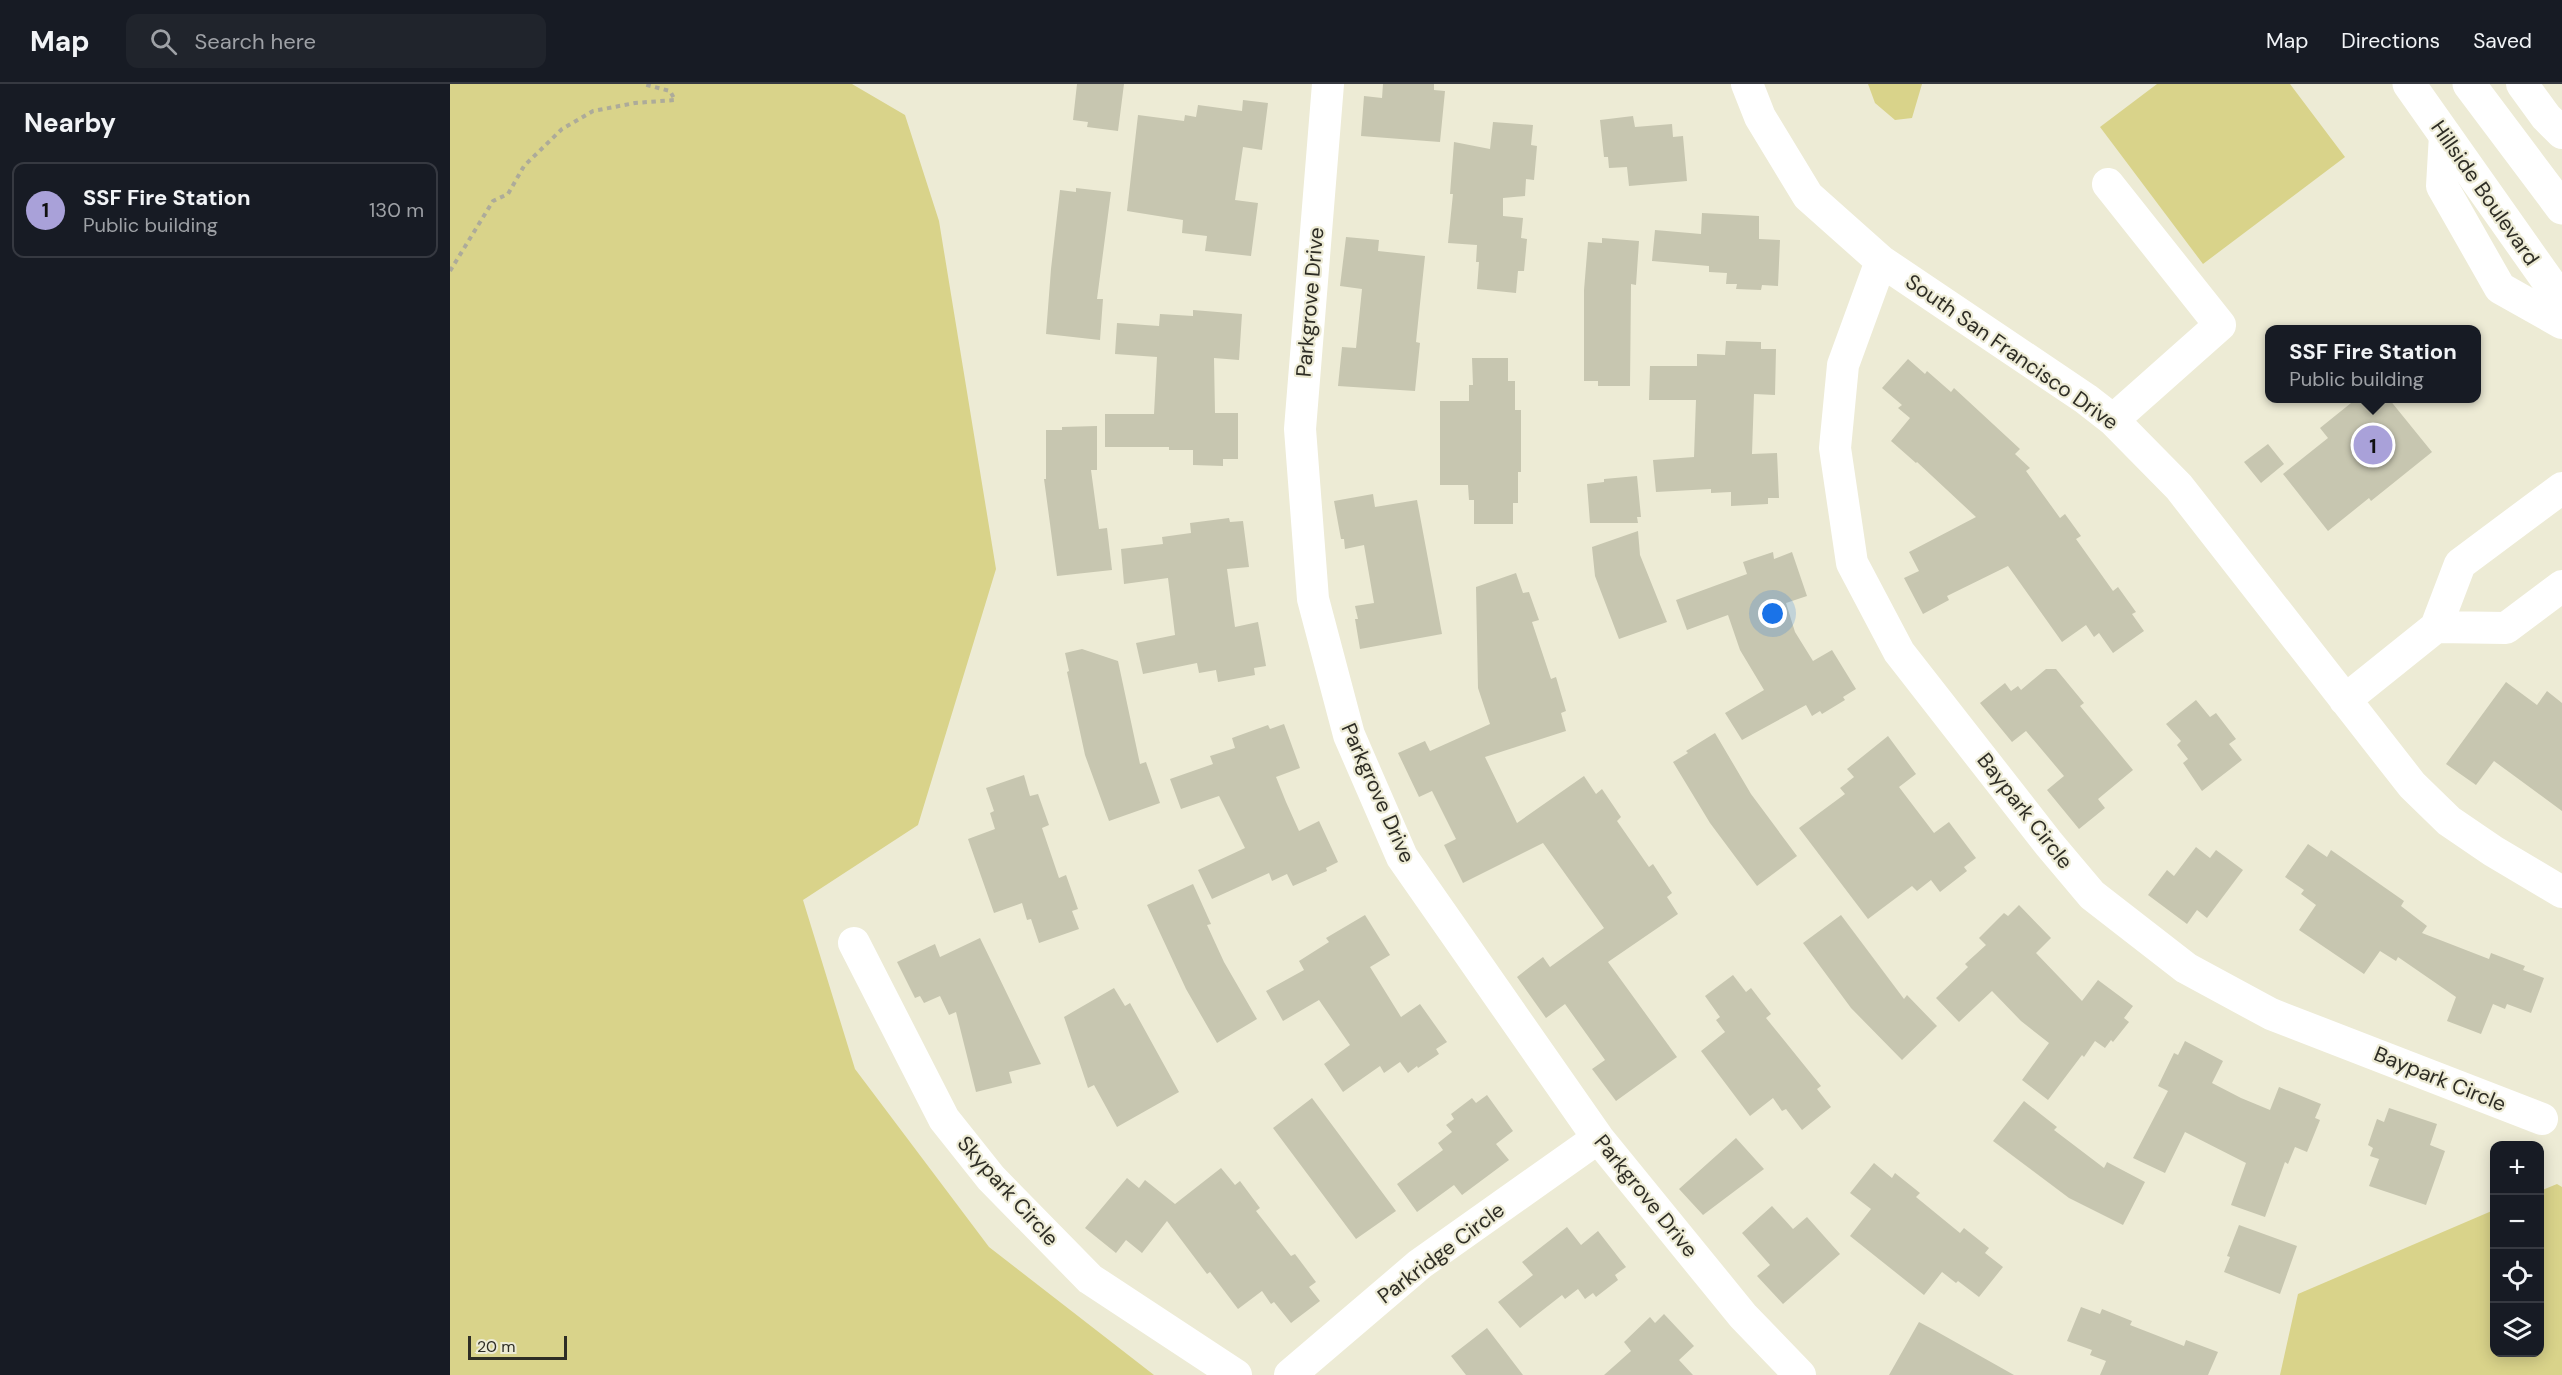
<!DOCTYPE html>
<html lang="en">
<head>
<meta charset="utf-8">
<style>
	:root { --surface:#171b24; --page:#20242c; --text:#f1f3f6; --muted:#9ea1a6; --line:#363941; --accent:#a9a1d9 }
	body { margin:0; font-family:"DM Sans",sans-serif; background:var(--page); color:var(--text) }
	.controls { position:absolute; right:18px; bottom:18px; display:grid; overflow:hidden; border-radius:12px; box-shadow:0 3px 15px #0003 }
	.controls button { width:54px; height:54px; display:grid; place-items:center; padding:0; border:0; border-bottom:2px solid var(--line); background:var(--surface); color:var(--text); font:30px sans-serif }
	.scale { position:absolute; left:18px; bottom:15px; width:99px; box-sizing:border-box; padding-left:6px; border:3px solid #2e2d25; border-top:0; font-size:16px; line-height:21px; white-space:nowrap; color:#2e2d25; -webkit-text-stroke:4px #edebd5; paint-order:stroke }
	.you { position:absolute; left:1323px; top:530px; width:21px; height:21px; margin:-15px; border:4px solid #fff; border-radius:50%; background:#1a73e8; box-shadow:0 0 0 9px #1a73e833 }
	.badge { display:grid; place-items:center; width:39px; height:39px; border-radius:50%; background:var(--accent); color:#111; font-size:20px; font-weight:700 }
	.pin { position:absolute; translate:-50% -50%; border:3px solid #fff; box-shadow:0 2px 6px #0006 }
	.popup { position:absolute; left:1815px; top:241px; width:216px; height:78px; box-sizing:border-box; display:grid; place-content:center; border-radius:12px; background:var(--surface); filter:drop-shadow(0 2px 4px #0005); font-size:20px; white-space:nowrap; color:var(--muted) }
	.popup b { font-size:22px; color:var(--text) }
	.popup::after { content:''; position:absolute; left:50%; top:100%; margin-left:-12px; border:12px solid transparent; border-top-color:var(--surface) }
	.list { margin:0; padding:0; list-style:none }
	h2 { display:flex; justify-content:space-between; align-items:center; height:78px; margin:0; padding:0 24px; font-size:26px }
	h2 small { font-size:20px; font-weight:400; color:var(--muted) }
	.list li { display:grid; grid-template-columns:39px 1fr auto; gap:18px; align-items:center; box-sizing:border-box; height:96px; margin:0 12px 12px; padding:0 12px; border:2px solid var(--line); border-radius:12px }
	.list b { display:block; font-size:22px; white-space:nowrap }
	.list p { margin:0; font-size:20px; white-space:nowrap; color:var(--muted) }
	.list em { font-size:20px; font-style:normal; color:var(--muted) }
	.icon { flex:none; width:33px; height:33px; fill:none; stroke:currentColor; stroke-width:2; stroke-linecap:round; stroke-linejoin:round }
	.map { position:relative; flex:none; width:2112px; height:1291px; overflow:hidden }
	header { display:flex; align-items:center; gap:36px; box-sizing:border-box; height:84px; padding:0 30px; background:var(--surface); border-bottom:2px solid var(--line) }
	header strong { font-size:28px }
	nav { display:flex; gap:33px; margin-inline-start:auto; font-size:21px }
	.search { width:420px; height:54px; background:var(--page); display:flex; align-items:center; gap:15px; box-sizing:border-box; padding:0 21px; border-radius:12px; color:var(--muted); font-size:22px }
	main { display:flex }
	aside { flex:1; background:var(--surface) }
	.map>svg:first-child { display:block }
	.green { fill:#d9d38a }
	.building { fill:#c7c6b0 }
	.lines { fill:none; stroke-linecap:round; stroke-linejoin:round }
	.path { stroke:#adab9a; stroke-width:4; stroke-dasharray:4.5 4.5; stroke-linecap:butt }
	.minor { stroke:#fff; stroke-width:32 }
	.major { stroke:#fff; stroke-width:33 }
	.labels { text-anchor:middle; stroke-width:4.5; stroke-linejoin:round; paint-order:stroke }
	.street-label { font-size:21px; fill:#2e2d25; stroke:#edebd5 }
</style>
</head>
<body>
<header>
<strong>Map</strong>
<div class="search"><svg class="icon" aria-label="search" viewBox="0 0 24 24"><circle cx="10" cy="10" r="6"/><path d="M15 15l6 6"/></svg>Search here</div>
<nav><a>Map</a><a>Directions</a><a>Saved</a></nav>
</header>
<main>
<aside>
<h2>Nearby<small></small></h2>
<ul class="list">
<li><span class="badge">1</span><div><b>SSF Fire Station</b><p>Public building</p></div><em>130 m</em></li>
</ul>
</aside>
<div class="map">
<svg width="2112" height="1291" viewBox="0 0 2112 1291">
	<rect width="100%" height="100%" fill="#edebd5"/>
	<path class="green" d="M 0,0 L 402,0 L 455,31 L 489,137 L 546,485 L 468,741 L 353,816 L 405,985 L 539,1163 L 704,1291 L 0,1291 Z
		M 1418,0 L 1472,0 L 1462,34 L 1445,36 L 1425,19 Z
		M 1707,0 L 1840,0 L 1895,73 L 1753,180 L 1650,43 Z
		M 2107,1100 L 2112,1103 L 2112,1291 L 1830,1291 L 1848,1210 L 2044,1126 L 2044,1268 L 2090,1268 L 2090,1107 Z"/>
	<path class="building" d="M 627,0 L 674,0 L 668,47 L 637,43 L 638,38 L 623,36 Z
		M 933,0 L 984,0 L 984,6 L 995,7 L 990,58 L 911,52 L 914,12 L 932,14 Z
		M 793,16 L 818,19 L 812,66 L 793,63 L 785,116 L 808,119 L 801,172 L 755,167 L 757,152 L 732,149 L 733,136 L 677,127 L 688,31 L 734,37 L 735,31 L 746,33 L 748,21 L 792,27 Z
		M 1183,32 L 1185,43 L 1222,40 L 1223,53 L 1233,52 L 1237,97 L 1179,102 L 1177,83 L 1159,84 L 1158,73 L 1154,73 L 1150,36 Z
		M 1043,38 L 1083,41 L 1081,61 L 1087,62 L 1084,96 L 1076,95 L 1075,112 L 1053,114 L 1053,132 L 1073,134 L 1071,154 L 1077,155 L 1074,187 L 1068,187 L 1066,209 L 1027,205 L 1029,178 L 1026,178 L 1027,161 L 998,159 L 1003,110 L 1000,110 L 1004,58 L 1040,65 Z
		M 626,104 L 661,108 L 647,215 L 653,215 L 650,256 L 596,250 L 601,185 L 610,106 L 626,108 Z
		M 1252,129 L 1309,132 L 1309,155 L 1330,156 L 1328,202 L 1312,201 L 1311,206 L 1286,205 L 1287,200 L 1276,200 L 1277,189 L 1259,188 L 1259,182 L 1202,177 L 1205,146 L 1251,150 Z
		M 896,153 L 929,156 L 928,167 L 975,172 L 966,258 L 970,259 L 965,307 L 888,302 L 892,263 L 906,264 L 912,205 L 890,202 Z
		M 1152,154 L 1189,157 L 1186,201 L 1181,200 L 1180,302 L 1148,302 L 1148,297 L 1134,297 L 1134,206 L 1138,158 L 1152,159 Z
		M 743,226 L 792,230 L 789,276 L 764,274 L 765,329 L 788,329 L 788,375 L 773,375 L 773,382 L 743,381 L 743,366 L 719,366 L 719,363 L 655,363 L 655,330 L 704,330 L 707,273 L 665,270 L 667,239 L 709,242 L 710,230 L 743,232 Z
		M 1276,257 L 1311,258 L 1311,265 L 1326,265 L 1325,311 L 1304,310 L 1302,370 L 1327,369 L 1329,414 L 1318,414 L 1318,420 L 1281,422 L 1281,408 L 1261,409 L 1261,405 L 1206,408 L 1203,376 L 1244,373 L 1246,316 L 1199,316 L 1200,282 L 1247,282 L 1247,270 L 1275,271 Z
		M 1022,274 L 1058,274 L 1058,297 L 1065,297 L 1065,326 L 1071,326 L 1071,388 L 1068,388 L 1068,419 L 1063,419 L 1063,440 L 1024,440 L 1024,416 L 1019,416 L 1018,401 L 990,401 L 990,317 L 1019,317 L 1019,301 L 1023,301 Z
		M 1458,275 L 1475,290 L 1477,287 L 1501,308 L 1504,304 L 1570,365 L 1565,370 L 1580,384 L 1576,387 L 1610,434 L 1615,430 L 1631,452 L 1626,455 L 1663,507 L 1668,503 L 1686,528 L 1682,530 L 1694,547 L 1663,569 L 1649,549 L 1644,553 L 1636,541 L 1612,558 L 1558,482 L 1497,512 L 1499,516 L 1473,530 L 1454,494 L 1469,487 L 1459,468 L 1526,433 L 1467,378 L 1466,379 L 1441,357 L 1460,334 L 1448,324 L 1452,321 L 1432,304 Z
		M 1906,315 L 1939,315 L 1982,368 L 1921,417 L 1919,414 L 1878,447 L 1833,390 L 1878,354 L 1870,344 Z
		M 647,342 L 647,386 L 641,386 L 649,445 L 657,444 L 662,486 L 607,492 L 594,395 L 596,395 L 596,346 L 612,346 L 612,343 Z
		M 1818,360 L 1834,380 L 1811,399 L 1794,378 Z
		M 1187,392 L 1191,433 L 1187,433 L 1188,439 L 1140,439 L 1137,400 L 1154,398 L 1154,395 Z
		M 923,410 L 925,423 L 967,416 L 992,550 L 910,565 L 905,535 L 908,535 L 905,522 L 924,519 L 914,461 L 895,465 L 894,455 L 891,455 L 884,417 Z
		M 779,434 L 780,438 L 793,437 L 799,483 L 777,485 L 785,543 L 808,538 L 816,582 L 804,584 L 805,591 L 768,598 L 766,586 L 749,589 L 747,579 L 693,590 L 686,559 L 725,551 L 718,494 L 674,500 L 671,465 L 713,460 L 712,453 L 741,449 L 740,439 Z
		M 1188,447 L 1190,471 L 1217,538 L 1169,555 L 1145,492 L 1142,463 Z
		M 1323,468 L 1324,475 L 1342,468 L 1357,512 L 1336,519 L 1345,548 L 1363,577 L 1382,566 L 1406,605 L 1393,613 L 1395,616 L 1372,630 L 1370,627 L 1362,632 L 1356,621 L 1292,656 L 1275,629 L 1314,606 L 1290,566 L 1278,531 L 1237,546 L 1226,516 L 1297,490 L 1293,478 Z
		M 1066,489 L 1073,509 L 1079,508 L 1089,536 L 1082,538 L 1101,595 L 1106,593 L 1116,627 L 1111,629 L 1116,647 L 1035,673 L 1067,739 L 1134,692 L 1146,710 L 1152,705 L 1171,733 L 1167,737 L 1199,783 L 1203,780 L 1222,809 L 1217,813 L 1228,830 L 1158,878 L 1227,973 L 1166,1017 L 1142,985 L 1155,976 L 1115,920 L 1096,934 L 1067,893 L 1093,873 L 1100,883 L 1154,844 L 1093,759 L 1013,799 L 994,761 L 1006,755 L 982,707 L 969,713 L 948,669 L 975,657 L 980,667 L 1040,640 L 1028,604 L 1026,503 Z
		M 632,565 L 668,577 L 690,680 L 696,678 L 710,719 L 659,737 L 635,671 L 617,588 L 619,587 L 615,569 Z
		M 1596,585 L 1606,585 L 1634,619 L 1630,622 L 1683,686 L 1648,715 L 1655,724 L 1629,745 L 1597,706 L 1614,692 L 1576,647 L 1562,658 L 1530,619 L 1555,599 L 1561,607 L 1568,602 L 1571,606 Z
		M 2056,598 L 2087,621 L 2097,607 L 2112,619 L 2112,727 L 2044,677 L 2026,701 L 1996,680 Z
		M 1746,616 L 1760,633 L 1766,629 L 1786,655 L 1779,660 L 1792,676 L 1752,707 L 1733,679 L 1738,675 L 1727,661 L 1731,657 L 1716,640 Z
		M 834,640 L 850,684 L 826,693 L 836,718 L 849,747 L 869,737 L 888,778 L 876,784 L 877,787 L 843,802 L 837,790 L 822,797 L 819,789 L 762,815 L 748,786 L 795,764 L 769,712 L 731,725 L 720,695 L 763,680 L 760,672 L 785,664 L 782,654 L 818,641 L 820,645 Z
		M 1265,649 L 1301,710 L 1347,772 L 1307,802 L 1260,739 L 1223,678 L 1238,669 L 1236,667 Z
		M 1438,652 L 1466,690 L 1449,703 L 1484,749 L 1499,738 L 1526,774 L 1514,783 L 1517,787 L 1490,808 L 1481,796 L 1467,807 L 1462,802 L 1418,835 L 1349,744 L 1395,710 L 1390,704 L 1404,693 L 1397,685 Z
		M 574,691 L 580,712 L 588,710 L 599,741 L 592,744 L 609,794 L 616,791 L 628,825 L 622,827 L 629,845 L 589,859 L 581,835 L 577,836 L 572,819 L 544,829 L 518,755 L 545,745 L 540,729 L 544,727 L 536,704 Z
		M 1858,760 L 1877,773 L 1881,766 L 1954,817 L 1951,822 L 1977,842 L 1972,849 L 2039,875 L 2041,869 L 2075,882 L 2073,886 L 2094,894 L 2081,929 L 2057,920 L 2055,925 L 2043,920 L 2031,950 L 1997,937 L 2006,913 L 1948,873 L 1946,877 L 1930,867 L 1914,890 L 1849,846 L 1866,821 L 1851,810 L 1854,806 L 1835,793 Z
		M 1746,763 L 1760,774 L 1766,766 L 1793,786 L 1757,834 L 1747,826 L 1737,840 L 1698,811 L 1717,786 L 1724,792 Z
		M 743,800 L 761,840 L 757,841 L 774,878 L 807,935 L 767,959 L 736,905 L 697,821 Z
		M 1569,821 L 1601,854 L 1586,869 L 1632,917 L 1648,896 L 1683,922 L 1674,934 L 1679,938 L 1663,958 L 1661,956 L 1655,964 L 1645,957 L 1634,973 L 1632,971 L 1598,1016 L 1572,996 L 1599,959 L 1571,937 L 1542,907 L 1509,938 L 1486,914 L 1518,883 L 1515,880 L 1536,861 L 1529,854 L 1554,829 L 1558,832 Z
		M 915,831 L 940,871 L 920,883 L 951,933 L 970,920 L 997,958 L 986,965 L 989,970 L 968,984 L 967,982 L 958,989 L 950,978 L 934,989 L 930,982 L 893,1008 L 874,980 L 900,961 L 869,916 L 833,937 L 816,907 L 854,886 L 849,877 L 879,858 L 876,854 Z
		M 1391,831 L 1454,915 L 1457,911 L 1487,942 L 1452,976 L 1401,924 L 1353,859 Z
		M 530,854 L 591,980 L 559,988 L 562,999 L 526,1008 L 506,928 L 499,931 L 490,912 L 474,919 L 470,912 L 465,914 L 447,878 L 485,860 L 490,873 Z
		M 1283,891 L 1296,908 L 1301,904 L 1321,930 L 1316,934 L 1371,1002 L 1367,1005 L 1381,1023 L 1352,1046 L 1336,1025 L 1332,1027 L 1323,1014 L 1300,1032 L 1251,967 L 1275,948 L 1266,936 L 1270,933 L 1255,912 Z
		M 664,904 L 675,922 L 680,919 L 729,1008 L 667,1043 L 644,1001 L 638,1004 L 614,933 Z
		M 1735,957 L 1773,977 L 1762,999 L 1791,1014 L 1820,1026 L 1829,1003 L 1871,1020 L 1865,1034 L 1870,1036 L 1857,1068 L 1845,1063 L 1838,1080 L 1835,1078 L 1815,1133 L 1781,1121 L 1796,1079 L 1735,1048 L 1715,1089 L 1683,1074 L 1718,1007 L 1708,1002 L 1724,969 L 1728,971 Z
		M 1037,1011 L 1063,1047 L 1046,1060 L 1059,1076 L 1012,1111 L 1004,1101 L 967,1128 L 947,1100 L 993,1066 L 988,1059 L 1002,1048 L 996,1041 L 1004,1035 L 1001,1030 L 1022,1014 L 1026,1019 Z
		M 862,1014 L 946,1127 L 906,1155 L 823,1044 Z
		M 1574,1017 L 1607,1043 L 1604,1046 L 1654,1084 L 1657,1078 L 1695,1098 L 1673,1141 L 1619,1114 L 1543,1057 Z
		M 1939,1024 L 1987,1040 L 1980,1061 L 1995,1067 L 1976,1121 L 1919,1102 L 1929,1075 L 1920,1072 L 1923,1064 L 1918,1061 L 1927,1035 L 1934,1038 Z
		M 1286,1054 L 1314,1085 L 1253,1131 L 1229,1105 Z
		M 1424,1079 L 1442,1094 L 1445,1089 L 1470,1109 L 1466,1113 L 1510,1149 L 1514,1144 L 1539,1164 L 1535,1169 L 1553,1183 L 1529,1213 L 1508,1197 L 1506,1199 L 1492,1188 L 1474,1211 L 1400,1152 L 1421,1125 L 1400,1109 Z
		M 771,1084 L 785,1101 L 790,1097 L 810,1124 L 806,1127 L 841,1172 L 845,1170 L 866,1198 L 859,1203 L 870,1217 L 841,1239 L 824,1218 L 821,1220 L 812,1207 L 788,1225 L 760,1188 L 757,1190 L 717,1137 L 692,1169 L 676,1156 L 666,1169 L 635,1144 L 677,1094 L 689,1104 L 695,1096 L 725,1120 Z
		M 1322,1122 L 1343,1145 L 1357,1133 L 1390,1170 L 1333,1220 L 1307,1192 L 1320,1181 L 1292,1149 Z
		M 1789,1141 L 1847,1162 L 1830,1210 L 1774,1188 L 1780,1173 L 1777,1172 Z
		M 1117,1143 L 1131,1161 L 1148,1147 L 1176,1183 L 1165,1191 L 1168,1196 L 1146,1213 L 1143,1209 L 1135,1215 L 1128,1205 L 1115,1215 L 1112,1211 L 1070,1244 L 1048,1218 L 1083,1191 L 1072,1178 Z
		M 1631,1223 L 1650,1230 L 1652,1225 L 1682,1237 L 1680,1241 L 1734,1262 L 1736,1256 L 1768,1268 L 1758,1291 L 1650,1291 L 1656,1277 L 1640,1271 L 1642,1266 L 1617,1257 Z
		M 1214,1230 L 1244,1262 L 1229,1276 L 1243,1291 L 1154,1291 L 1181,1267 L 1174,1258 L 1200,1233 L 1205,1239 Z
		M 1469,1238 L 1484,1246 L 1564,1291 L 1439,1291 Z
		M 1037,1244 L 1073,1291 L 1016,1291 L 1001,1272 Z"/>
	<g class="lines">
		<path class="path" d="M 0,187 L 43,117 L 58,110 L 74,82 L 112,45 L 143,27 L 185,19 L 225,16 L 220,7 L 193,0"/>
		<path class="minor" d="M 878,0 L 850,345 L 863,515 L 899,651 L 952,773 L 1148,1054 L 1293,1232 L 1350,1291
			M 1297,0 L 1310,33 L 1358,112 L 1431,177 L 1636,315 L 1663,336 L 1729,403 L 1962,701 L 1999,737 L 2043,767 L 2112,808
			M 2072,0 L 2096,33 L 2112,49
			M 1995,51 L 1992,102 L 2050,204 L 2112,239
			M 1658,100 L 1770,241 L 1663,336
			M 1431,177 L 1393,281 L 1385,364 L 1402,479 L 1449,568 L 1599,760 L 1642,811 L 1736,884 L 1821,930 L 2092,1035
			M 1986,543 L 2056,544 L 2112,502
			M 1895,616 L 1986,543 L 2010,480 L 2112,404
			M 404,859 L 494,1035 L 541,1094 L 640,1195 L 786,1291
			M 840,1291 L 970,1180 L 1148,1054"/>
		<path class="major" d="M 1959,0 L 2112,217
			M 2019,0 L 2112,124"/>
	</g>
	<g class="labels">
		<g class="street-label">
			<text transform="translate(2035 109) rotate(55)" y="7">Hillside Boulevard</text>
			<text transform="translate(860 218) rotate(-85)" y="7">Parkgrove Drive</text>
			<text transform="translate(1562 268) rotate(35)" y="7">South San Francisco Drive</text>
			<text transform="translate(928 709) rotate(66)" y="7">Parkgrove Drive</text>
			<text transform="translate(1575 727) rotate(52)" y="7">Baypark Circle</text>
			<text transform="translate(1990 995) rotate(22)" y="7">Baypark Circle</text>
			<text transform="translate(558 1107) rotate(48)" y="7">Skypark Circle</text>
			<text transform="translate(1196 1112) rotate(51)" y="7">Parkgrove Drive</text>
			<text transform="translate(991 1169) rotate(-37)" y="7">Parkridge Circle</text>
		</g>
	</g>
</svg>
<div class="controls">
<button>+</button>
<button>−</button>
<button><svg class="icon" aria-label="locate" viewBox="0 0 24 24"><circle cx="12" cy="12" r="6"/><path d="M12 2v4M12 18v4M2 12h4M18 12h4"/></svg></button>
<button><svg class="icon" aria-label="layers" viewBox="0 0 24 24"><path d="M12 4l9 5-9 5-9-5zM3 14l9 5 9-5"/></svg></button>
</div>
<div class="scale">20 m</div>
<div class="you"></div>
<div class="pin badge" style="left:1923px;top:361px">1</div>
<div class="popup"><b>SSF Fire Station</b>Public building</div>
</div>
</main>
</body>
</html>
